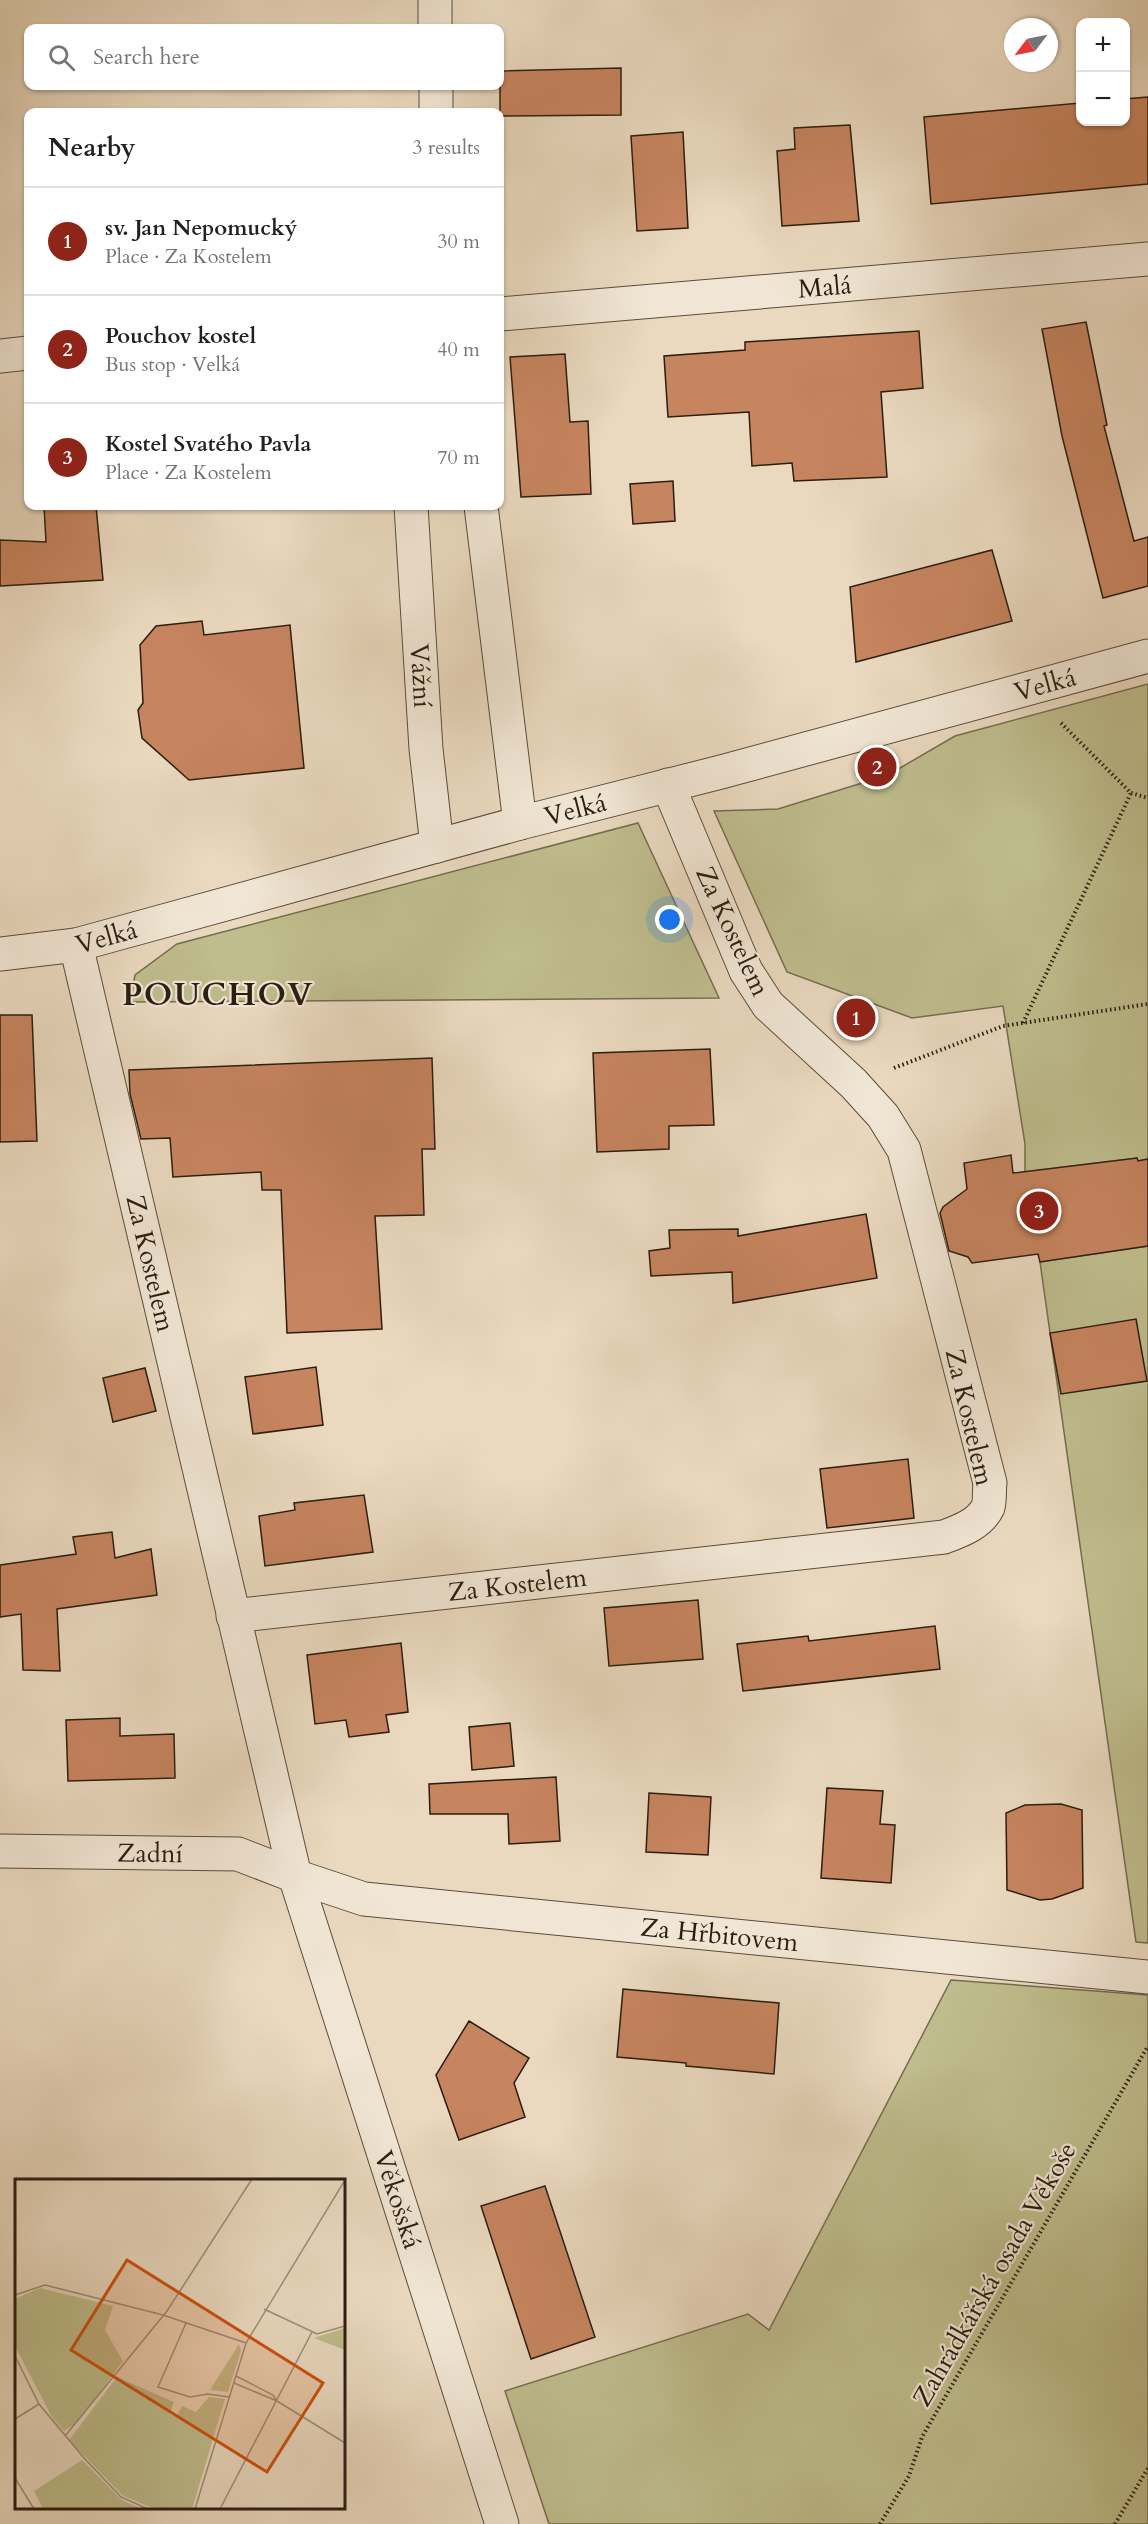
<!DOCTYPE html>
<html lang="en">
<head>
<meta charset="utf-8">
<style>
	:root { --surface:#fff; --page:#f2f2f2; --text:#202124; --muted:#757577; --line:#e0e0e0; --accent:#8f2418 }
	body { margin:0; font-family:Cardo,serif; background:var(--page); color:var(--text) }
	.controls { position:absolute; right:18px; top:18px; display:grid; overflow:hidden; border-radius:12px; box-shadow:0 2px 4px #0004 }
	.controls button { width:54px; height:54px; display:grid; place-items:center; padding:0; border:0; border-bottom:2px solid var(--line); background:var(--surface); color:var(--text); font:30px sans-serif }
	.compass { position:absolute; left:1004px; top:18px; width:54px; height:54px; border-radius:50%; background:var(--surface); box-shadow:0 2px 4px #0004; rotate:238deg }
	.you { position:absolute; left:670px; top:920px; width:21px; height:21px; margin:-15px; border:4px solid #fff; border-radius:50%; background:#1a73e8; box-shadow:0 0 0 9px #1a73e833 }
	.badge { display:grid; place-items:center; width:39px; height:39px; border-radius:50%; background:var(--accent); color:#fff; font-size:20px; font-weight:700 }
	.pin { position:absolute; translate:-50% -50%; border:3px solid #fff; box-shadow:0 2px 6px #0006 }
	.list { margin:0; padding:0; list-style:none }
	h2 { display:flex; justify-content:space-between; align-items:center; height:78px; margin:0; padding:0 24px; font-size:26px }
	h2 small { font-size:20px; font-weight:400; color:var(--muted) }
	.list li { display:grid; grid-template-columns:39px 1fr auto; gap:18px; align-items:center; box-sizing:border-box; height:108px; padding:0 24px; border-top:2px solid var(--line) }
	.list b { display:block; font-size:22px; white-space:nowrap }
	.list p { margin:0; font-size:20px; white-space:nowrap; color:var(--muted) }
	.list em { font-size:20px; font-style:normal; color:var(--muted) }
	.icon { flex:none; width:33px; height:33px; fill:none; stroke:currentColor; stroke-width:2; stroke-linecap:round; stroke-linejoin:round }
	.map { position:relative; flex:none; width:1148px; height:2524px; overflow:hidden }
	.search { position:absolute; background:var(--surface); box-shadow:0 2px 4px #0004; left:24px; top:24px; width:480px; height:66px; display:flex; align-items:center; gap:15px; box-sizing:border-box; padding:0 21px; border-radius:12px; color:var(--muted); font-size:22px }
	.panel { position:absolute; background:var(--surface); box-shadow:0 2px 4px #0004; left:24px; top:108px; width:480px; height:402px; border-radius:12px }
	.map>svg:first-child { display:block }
	.green { fill:#bfbd8d; stroke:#746d4f; stroke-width:1.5 }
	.building { fill:#c6845f; stroke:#2a1d11; stroke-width:1.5 }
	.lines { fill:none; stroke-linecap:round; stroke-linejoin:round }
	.minor-casing { stroke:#5a4c3c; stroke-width:35 }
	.tertiary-casing { stroke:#5a4c3c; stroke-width:35 }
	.path { stroke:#2a1d11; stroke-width:4; stroke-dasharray:1.5 3; stroke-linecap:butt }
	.minor { stroke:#f1e6d5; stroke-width:33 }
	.tertiary { stroke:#f1e6d5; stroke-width:33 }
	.labels { text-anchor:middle; stroke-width:4.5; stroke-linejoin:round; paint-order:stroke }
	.street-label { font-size:26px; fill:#2a1d11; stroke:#f1e6d5 }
	.district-label { font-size:32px; font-weight:bold; letter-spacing:1.5px; fill:#2a1d11; stroke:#f1e6d5 }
	.inset-road { fill:none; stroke:#9d8e79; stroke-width:1.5 }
	.view { fill:#cc500d; fill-opacity:0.15; stroke:#cc500d; stroke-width:3 }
	.inset-edge { fill:none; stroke:#2a1d11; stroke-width:3 }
</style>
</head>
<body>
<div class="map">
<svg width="1148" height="2524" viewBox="0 0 1148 2524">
	<rect width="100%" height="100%" fill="#ead9bf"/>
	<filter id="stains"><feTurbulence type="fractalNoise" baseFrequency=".00333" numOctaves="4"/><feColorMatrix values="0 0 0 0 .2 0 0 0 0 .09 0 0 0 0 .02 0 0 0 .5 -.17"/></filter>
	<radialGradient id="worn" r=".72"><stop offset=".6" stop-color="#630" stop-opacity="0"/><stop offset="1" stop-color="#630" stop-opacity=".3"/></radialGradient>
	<path class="green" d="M 1148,684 L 1148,1159 L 1138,1161 L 1137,1158 L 1025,1172 L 1025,1144 L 1003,1006 L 912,1018 L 787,972 L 714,811 L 778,809 L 888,775 L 955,736 Z
		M 638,823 L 719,998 L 130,1002 L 135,975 L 177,944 Z
		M 1148,1246 L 1148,1943 L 1136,1942 L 1040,1262 Z
		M 951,1980 L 1148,1995 L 1148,2524 L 549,2524 L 505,2391 L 748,2314 L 769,2330 Z"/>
	<path class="building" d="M 621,68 L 621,115 L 500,116 L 500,71 Z
		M 1148,97 L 1148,184 L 931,204 L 924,117 L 1080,103 L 1080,122 L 1125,122 L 1125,99 Z
		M 850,125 L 859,221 L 782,226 L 777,151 L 795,149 L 794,128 Z
		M 683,132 L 688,228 L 637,231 L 631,136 Z
		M 1086,322 L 1107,425 L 1104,426 L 1134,541 L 1148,537 L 1148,586 L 1103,598 L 1062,436 L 1042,329 Z
		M 919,331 L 923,388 L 881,392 L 887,477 L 794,481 L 792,463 L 752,466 L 749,412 L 668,417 L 664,356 L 745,350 L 745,342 Z
		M 565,354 L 570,422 L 588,421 L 591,494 L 521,497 L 510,357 Z
		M 673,481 L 675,521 L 633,524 L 630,484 Z
		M 44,506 L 96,506 L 103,580 L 0,586 L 0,540 L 46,542 Z
		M 992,550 L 1012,621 L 856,662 L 850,587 Z
		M 202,621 L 204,635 L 290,625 L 304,768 L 189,780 L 142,738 L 138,710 L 143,703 L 140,645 L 156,626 Z
		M 0,1015 L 32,1015 L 37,1141 L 0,1142 Z
		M 710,1049 L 714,1125 L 669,1126 L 669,1149 L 597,1152 L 593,1053 Z
		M 432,1058 L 435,1149 L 422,1149 L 424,1215 L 375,1216 L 382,1329 L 287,1333 L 281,1190 L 262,1190 L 261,1172 L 173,1177 L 170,1138 L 141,1139 L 130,1094 L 129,1070 Z
		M 1011,1155 L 1013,1173 L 1137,1158 L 1138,1161 L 1148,1159 L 1148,1246 L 1040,1262 L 1038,1254 L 972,1263 L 968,1257 L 949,1251 L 940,1213 L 943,1207 L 967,1189 L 964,1163 Z
		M 866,1214 L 877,1278 L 733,1303 L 732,1272 L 651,1276 L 649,1251 L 670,1248 L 669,1230 L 738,1229 L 738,1236 Z
		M 1136,1319 L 1147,1381 L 1061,1394 L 1050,1333 Z
		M 316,1367 L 323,1425 L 253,1434 L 245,1377 Z
		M 145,1368 L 156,1411 L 113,1422 L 103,1378 Z
		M 908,1459 L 914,1518 L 827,1528 L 820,1469 Z
		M 364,1495 L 373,1552 L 265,1566 L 259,1516 L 295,1510 L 294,1503 Z
		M 112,1532 L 115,1558 L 151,1549 L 157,1595 L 57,1609 L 60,1671 L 23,1670 L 21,1614 L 0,1617 L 0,1565 L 76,1554 L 73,1537 Z
		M 698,1600 L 703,1659 L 609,1666 L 604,1608 Z
		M 935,1626 L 940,1669 L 743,1691 L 737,1644 L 808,1636 L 809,1641 Z
		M 401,1643 L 408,1712 L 386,1715 L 389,1732 L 349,1737 L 346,1720 L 315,1724 L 307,1655 Z
		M 120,1718 L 120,1736 L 174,1734 L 175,1778 L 68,1781 L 66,1720 Z
		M 510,1723 L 514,1766 L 472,1770 L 469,1727 Z
		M 556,1777 L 560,1841 L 509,1844 L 508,1814 L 430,1814 L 429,1784 Z
		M 827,1788 L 883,1791 L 880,1824 L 895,1825 L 891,1883 L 821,1878 Z
		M 649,1793 L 711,1797 L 708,1855 L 646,1852 Z
		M 1061,1804 L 1082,1810 L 1083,1888 L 1052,1899 L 1040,1900 L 1007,1890 L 1006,1813 L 1025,1805 Z
		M 623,1989 L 779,2003 L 774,2074 L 686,2066 L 686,2063 L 617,2057 Z
		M 469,2021 L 529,2058 L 514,2083 L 525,2117 L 459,2140 L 436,2075 Z
		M 545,2186 L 595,2337 L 531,2359 L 481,2206 Z"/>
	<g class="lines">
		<defs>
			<g id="minor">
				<path d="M 435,0 L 435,28"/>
				<path d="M 436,86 L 436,112"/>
				<path id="s1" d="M 500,314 L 1148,259"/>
				<path d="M 0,356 L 28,353"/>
				<path id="s2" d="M 411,506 L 426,749 L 437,846"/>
				<path d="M 481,506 L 520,823"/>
				<path id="s3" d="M 76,945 L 295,1876 L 502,2524"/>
				<path id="s4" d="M 233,1616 L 944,1537 C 960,1531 980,1524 988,1507 C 990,1501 989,1490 990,1483 L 904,1150 L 883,1116 L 853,1083 L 768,1005 L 746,971 L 668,785"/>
				<path id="s5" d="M 0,1851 L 238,1854 L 295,1876 L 364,1899 L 1148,1977"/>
			</g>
			<g id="tertiary">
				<path id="s6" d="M 0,954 L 76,945 L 520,823 L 721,772 L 1148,656"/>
			</g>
		</defs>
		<use href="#minor" class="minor-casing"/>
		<use href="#tertiary" class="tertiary-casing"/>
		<path class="path" d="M 1061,723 L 1131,793 L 1148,798
			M 1023,1023 L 1131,793
			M 894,1068 L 1003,1026 L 1148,1004
			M 880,2524 L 909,2476 L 922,2437 L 1148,2046
			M 1115,2524 L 1148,2468"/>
		<use href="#minor" class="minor"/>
		<use href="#tertiary" class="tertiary"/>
	</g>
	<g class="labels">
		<g class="street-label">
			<text dy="9" stroke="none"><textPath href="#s1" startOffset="326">Malá</textPath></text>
			<text dy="9" stroke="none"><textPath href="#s2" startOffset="170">Vážní</textPath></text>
			<text dy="9" stroke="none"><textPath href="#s6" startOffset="1080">Velká</textPath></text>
			<text dy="9" stroke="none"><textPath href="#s6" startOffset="594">Velká</textPath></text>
			<text transform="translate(733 931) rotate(65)" y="9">Za Kostelem</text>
			<text dy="9" stroke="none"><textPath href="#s6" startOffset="108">Velká</textPath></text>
			<text dy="9" stroke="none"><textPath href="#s3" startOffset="327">Za Kostelem</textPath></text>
			<text transform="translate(970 1417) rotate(77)" y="9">Za Kostelem</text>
			<text dy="9" stroke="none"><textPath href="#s4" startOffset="286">Za Kostelem</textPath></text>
			<text dy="9" stroke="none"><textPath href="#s5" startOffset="150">Zadní</textPath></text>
			<text dy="9" stroke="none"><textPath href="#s5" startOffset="729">Za Hřbitovem</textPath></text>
			<text dy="9" stroke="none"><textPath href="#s3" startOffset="1296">Věkošská</textPath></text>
			<text transform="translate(994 2274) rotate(-60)" y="9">Zahrádkářská osada Věkoše</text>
		</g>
		<g class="district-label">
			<text x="218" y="1005">POUCHOV</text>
		</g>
	</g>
	<g transform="translate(15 2179)">
		<rect width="330" height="330" fill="#ead9bf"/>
		<path d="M 25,109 L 98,127 L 90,151 L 108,182 L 62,244 L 49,252 L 37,238 L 0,167 L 0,120 ZM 330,149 L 330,171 L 299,159 L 308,156 ZM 224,165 L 226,172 L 213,213 L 195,211 ZM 102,198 L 159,223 L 155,235 L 161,238 L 167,227 L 181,233 L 194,218 L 210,220 L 177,330 L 139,330 L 107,316 L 54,261 ZM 67,281 L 107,321 L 127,330 L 28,330 L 19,312 Z" fill="#bfbd8d"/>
		<path class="inset-road" d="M 0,116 L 30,106 L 148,136 L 231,164M 249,130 L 302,155 L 330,147M 171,144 L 143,208 L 175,218 L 193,215 L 214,218M 0,177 L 24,225 L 69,279 L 106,318 L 133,330M 221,197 L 258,216 L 262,222M 219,204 L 262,222 L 330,264M 0,240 L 24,225M 50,257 L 152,132 L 237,0M 0,299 L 19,330M 180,330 L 231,164 L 330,1M 205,330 L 297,153"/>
		<path class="view" d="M 112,81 L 308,204 L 252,293 L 56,171 Z"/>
		<rect width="330" height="330" class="inset-edge"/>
	</g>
	<rect width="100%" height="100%" filter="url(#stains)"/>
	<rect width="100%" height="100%" fill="url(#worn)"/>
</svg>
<div class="controls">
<button>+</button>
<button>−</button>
</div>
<svg class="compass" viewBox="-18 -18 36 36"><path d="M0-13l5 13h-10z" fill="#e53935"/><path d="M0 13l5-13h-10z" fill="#757577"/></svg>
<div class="you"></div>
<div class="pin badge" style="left:856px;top:1018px">1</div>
<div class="pin badge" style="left:877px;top:767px">2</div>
<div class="pin badge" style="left:1039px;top:1211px">3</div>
<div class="search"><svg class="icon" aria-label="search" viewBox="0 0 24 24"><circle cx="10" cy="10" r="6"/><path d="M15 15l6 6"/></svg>Search here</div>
<section class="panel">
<h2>Nearby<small>3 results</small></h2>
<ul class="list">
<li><span class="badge">1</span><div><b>sv. Jan Nepomucký</b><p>Place · Za Kostelem</p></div><em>30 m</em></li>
<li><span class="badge">2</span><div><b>Pouchov kostel</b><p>Bus stop · Velká</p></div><em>40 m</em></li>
<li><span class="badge">3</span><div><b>Kostel Svatého Pavla</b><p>Place · Za Kostelem</p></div><em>70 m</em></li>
</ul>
</section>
</div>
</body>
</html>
